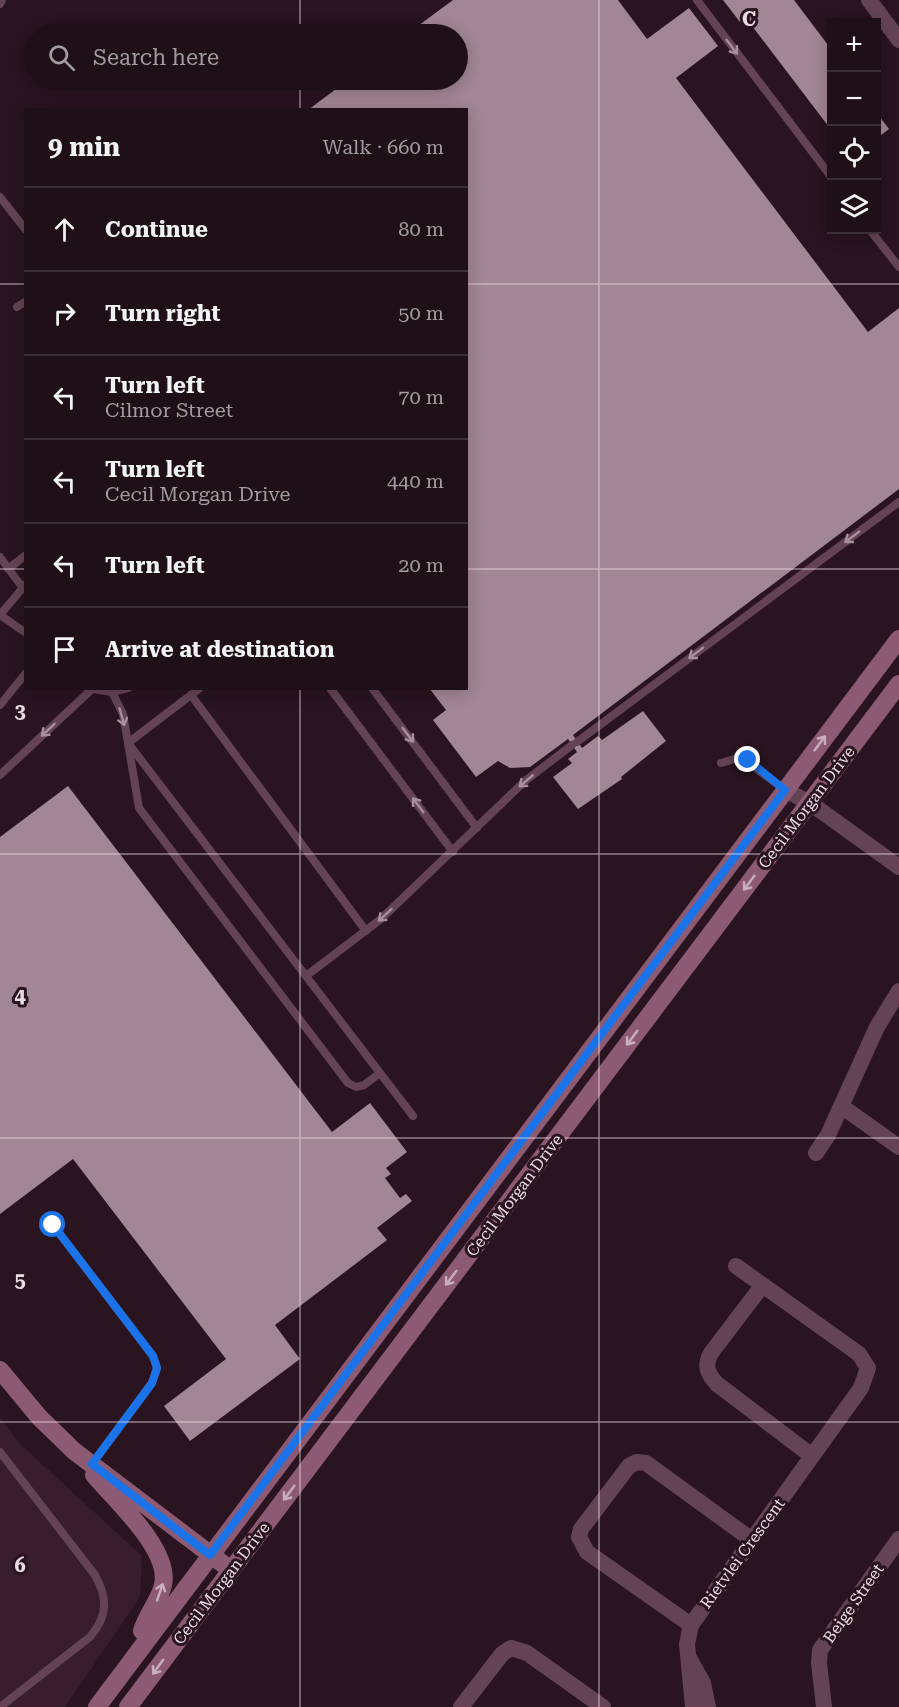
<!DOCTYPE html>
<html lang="en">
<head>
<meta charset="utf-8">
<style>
	:root { --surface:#1f0f17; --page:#271820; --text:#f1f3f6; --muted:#a19ca1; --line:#3c2f36 }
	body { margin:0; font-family:"Roboto Serif",serif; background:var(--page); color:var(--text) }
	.controls { position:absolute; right:18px; top:18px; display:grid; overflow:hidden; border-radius:0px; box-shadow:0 3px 15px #0003 }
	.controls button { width:54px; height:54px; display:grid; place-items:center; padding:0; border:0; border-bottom:2px solid var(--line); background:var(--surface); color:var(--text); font:30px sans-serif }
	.stop { position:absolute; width:18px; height:18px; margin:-14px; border:4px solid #1a73e8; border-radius:50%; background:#fff }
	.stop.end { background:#1a73e8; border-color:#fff; box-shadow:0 2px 6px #0008 }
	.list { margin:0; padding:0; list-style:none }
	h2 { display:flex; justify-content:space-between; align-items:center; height:78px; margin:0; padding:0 24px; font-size:26px }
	h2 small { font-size:20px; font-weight:400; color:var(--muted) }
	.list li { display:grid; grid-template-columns:39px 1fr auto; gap:18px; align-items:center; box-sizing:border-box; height:84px; padding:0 24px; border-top:2px solid var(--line) }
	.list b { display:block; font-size:22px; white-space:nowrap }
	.list p { margin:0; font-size:20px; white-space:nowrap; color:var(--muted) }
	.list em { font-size:20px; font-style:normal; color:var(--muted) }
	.icon { flex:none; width:33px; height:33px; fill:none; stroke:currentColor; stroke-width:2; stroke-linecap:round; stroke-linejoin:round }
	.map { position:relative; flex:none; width:899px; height:1707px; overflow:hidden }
	.search { position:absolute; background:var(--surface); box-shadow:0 3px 15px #0003; left:24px; top:24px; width:444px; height:66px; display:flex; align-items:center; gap:15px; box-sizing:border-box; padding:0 21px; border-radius:33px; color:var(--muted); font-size:22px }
	.panel { position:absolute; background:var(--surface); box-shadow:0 3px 15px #0003; left:24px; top:108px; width:444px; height:582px; border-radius:0px }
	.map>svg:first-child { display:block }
	.built { fill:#381d2b }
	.building { fill:#a18693 }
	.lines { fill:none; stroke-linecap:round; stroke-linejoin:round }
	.lane { stroke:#644454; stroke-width:8 }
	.street { stroke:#644454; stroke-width:16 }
	.secondary { stroke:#8d5a74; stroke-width:18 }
	.oneway { stroke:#a7909b }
	.oneway2 { stroke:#c9aebc }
	.route { stroke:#1a73e8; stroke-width:8 }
	.grid { fill:none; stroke:#eadbe2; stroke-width:1.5; stroke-opacity:0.55 }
	.labels { text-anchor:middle; stroke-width:6; stroke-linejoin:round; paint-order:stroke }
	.street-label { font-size:16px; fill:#eadbe2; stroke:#29141f }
	.grid-label { font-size:20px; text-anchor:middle; font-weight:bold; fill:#eadbe2; stroke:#29141f; stroke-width:6; stroke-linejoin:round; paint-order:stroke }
</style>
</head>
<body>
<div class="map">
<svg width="899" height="1707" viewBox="0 0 899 1707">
	<rect width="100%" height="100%" fill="#29141f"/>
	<path class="built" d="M 0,1417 L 19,1443 L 142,1556 L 140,1597 L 65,1707 L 0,1707 Z"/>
	<path class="building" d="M 453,0 L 618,0 L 647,39 L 689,8 L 718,46 L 676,78 L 868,332 L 899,308 L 899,489 L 573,735 L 582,748 L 598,736 L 602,740 L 643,711 L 666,741 L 621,777 L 622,779 L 578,809 L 553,777 L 572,763 L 568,759 L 577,752 L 568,739 L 530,767 L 510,768 L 498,761 L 476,777 L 433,720 L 446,710 L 429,688 L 466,688 L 466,110 L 308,110 L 348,80 L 458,80 L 458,34 L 407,34 Z
		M 723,0 L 794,0 L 831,49 L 832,131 L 746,18 L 740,22 Z
		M 876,112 L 889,129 L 876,139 Z
		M 68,786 L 332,1132 L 370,1103 L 407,1152 L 386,1168 L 391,1174 L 385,1178 L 400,1198 L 406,1194 L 412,1201 L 377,1228 L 387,1240 L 275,1325 L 300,1359 L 190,1441 L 164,1406 L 226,1359 L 73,1159 L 0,1214 L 0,837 Z"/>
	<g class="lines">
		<path class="lane" d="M 697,0 L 832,178
			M 0,4 L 2,0
			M 0,197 L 26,230
			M 870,230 L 899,267
			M 17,307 L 26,301
			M 0,557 L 22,587 L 26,588
			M 8,569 L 26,555
			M 0,615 L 26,584
			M 0,615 L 26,633
			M 87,688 L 112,692 L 128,688
			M 330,688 L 453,852
			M 372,688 L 477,828
			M 112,692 L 123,714 L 128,743 L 200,688
			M 191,695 L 366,931
			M 0,705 L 26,673
			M 577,742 L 899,502
			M 128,743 L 380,1073 L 364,1085 L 356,1087 L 348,1083 L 139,808 Z
			M 721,763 L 741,757 L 785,790
			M 0,775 L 91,690
			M 306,976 L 381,919 L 525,781 L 572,745
			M 380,1073 L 413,1116
			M 53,1225 L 153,1356 L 157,1368 L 152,1383 L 92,1464
			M 0,1452 L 95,1575 C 108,1598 108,1616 90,1637 L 0,1707"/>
		<path class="street" d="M 869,0 L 899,40
			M 785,790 L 810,803 L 899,867
			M 841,1106 L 899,1147
			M 816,1153 L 828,1135 L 877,1027 L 899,991
			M 762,1286 L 711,1353 C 704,1366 707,1373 717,1384 L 812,1456
			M 691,1625 L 587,1552 L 579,1537 L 581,1529 L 629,1466 L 637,1462 L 646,1463 L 752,1540
			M 689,1658 L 703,1683 L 708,1707
			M 461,1707 L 502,1654 L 511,1648 L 527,1653 L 603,1707
			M 693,1707 L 687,1644 L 691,1625 L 861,1388 L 868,1368 L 859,1354 L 736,1266
			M 824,1707 L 819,1663 L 820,1650 L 899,1539"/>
		<path class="secondary" d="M 0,1370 L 39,1417 L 74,1451 L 231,1570
			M 94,1475 C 116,1501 171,1550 163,1585 C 159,1602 147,1614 142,1631
			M 97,1707 L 899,639
			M 128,1707 L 899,684"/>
	</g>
	<defs><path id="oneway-shaft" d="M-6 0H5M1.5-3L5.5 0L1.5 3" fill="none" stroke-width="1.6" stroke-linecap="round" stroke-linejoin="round" transform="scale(1.5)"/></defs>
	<g class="oneway">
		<use href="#oneway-shaft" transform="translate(732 47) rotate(53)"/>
		<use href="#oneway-shaft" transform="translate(852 537) rotate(143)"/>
		<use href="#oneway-shaft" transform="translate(696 653) rotate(143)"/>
		<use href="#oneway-shaft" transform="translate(122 717) rotate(74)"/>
		<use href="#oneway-shaft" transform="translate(48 730) rotate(137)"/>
		<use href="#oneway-shaft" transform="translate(408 735) rotate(53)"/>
		<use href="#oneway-shaft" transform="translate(526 781) rotate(140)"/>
		<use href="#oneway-shaft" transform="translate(418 805) rotate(-127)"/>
		<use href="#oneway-shaft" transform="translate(385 915) rotate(138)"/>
	</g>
	<g class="oneway2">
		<use href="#oneway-shaft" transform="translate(820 743) rotate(-53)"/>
		<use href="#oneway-shaft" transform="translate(749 883) rotate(127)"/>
		<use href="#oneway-shaft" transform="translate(632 1038) rotate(127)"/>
		<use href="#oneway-shaft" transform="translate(451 1278) rotate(127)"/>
		<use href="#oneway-shaft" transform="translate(289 1493) rotate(127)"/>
		<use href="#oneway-shaft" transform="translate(160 1592) rotate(-71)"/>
		<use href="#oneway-shaft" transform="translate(158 1667) rotate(126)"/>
	</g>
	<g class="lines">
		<path class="route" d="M 53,1225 L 153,1356 L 157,1368 L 152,1383 L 92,1464 L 210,1555 L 785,790 L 748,760"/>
	</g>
	<path class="grid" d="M 300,0 L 300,34M 599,0 L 599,1707M 300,80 L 300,110M 0,284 L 26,284M 466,284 L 899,284M 0,569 L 26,569M 466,569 L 899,569M 300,688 L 300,1707M 0,854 L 899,854M 0,1138 L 899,1138M 0,1422 L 899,1422"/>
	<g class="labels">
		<g class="street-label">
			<text transform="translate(806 807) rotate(-53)" y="6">Cecil Morgan Drive</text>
			<text transform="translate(514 1195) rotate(-53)" y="6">Cecil Morgan Drive</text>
			<text transform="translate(742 1553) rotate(-54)" y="6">Rietvlei Crescent</text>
			<text transform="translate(221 1583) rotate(-53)" y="6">Cecil Morgan Drive</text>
			<text transform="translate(853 1603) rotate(-55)" y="6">Beige Street</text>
		</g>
	</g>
	<g class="grid-label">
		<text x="749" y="26">C</text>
		<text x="20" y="718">3</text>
		<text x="20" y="1003">4</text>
		<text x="20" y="1287">5</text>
		<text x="20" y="1572">6</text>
	</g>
</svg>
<div class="controls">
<button>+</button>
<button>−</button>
<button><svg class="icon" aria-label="locate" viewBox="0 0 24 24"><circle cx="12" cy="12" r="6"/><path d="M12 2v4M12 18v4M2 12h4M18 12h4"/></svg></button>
<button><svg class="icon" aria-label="layers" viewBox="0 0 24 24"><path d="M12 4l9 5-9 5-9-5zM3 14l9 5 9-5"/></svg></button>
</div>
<div class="stop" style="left:53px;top:1225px"></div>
<div class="stop end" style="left:748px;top:760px"></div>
<div class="search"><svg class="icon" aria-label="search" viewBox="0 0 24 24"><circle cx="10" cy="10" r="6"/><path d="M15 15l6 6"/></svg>Search here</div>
<section class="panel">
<h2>9 min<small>Walk · 660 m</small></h2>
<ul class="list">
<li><svg class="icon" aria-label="ahead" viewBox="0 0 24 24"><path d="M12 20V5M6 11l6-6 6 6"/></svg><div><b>Continue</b></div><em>80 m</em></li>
<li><svg class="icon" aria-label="right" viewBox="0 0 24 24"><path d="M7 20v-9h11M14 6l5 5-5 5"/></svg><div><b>Turn right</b></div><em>50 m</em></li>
<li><svg class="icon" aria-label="left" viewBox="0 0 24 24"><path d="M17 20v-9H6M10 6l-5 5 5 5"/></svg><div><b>Turn left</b><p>Cilmor Street</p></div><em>70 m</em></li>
<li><svg class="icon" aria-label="left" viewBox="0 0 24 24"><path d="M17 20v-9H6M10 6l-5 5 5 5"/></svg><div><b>Turn left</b><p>Cecil Morgan Drive</p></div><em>440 m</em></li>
<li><svg class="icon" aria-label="left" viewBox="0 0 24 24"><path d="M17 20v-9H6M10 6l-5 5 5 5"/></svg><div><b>Turn left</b></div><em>20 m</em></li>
<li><svg class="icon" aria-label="arrive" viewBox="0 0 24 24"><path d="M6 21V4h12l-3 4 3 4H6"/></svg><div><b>Arrive at destination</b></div></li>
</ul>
</section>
</div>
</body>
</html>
